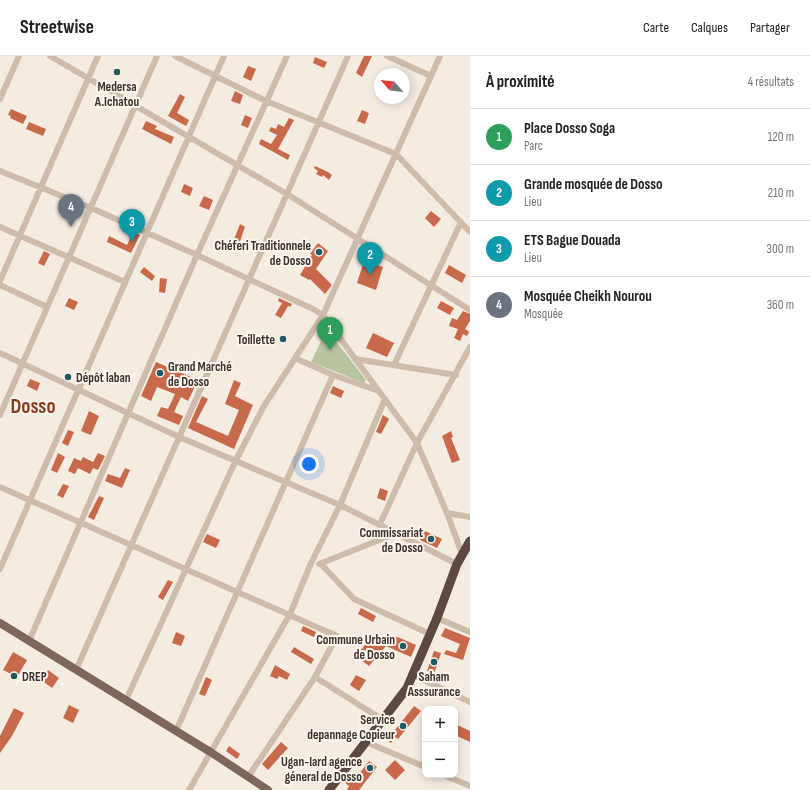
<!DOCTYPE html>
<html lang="fr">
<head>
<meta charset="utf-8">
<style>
	:root { --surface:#fff; --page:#f2f2f2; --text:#222; --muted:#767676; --line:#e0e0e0; --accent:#1f5a5e }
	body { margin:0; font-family:"Sofia Sans Condensed",sans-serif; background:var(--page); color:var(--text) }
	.controls { position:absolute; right:12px; bottom:12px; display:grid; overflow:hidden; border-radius:8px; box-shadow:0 2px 10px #0003 }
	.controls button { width:36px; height:36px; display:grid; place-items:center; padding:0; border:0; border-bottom:1px solid var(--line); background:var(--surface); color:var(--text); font:20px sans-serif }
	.compass { position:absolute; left:374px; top:12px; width:36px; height:36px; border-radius:50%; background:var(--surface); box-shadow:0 2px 10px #0003; rotate:297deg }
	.you { position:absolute; left:309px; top:408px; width:14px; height:14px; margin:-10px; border:3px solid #fff; border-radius:50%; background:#1a73e8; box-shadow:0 0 0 6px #1a73e833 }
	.badge { display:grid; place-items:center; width:26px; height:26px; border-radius:50%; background:var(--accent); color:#fff; font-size:13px; font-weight:700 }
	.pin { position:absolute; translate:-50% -33px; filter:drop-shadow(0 1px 2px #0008) }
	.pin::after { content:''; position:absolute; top:21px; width:14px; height:12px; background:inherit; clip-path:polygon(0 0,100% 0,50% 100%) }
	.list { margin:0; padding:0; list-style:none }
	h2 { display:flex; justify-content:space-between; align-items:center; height:52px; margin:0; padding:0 16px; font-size:17px }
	h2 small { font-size:13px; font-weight:400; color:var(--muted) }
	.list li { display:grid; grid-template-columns:26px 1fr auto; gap:12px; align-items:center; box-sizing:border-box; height:56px; padding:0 16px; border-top:1px solid var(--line) }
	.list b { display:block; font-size:15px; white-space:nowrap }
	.list p { margin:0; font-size:13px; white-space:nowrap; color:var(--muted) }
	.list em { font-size:13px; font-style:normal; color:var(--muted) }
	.map { position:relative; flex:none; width:470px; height:734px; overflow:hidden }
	header { display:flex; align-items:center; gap:24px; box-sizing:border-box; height:56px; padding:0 20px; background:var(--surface); border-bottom:1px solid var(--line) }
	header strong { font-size:19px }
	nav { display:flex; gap:22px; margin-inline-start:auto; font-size:14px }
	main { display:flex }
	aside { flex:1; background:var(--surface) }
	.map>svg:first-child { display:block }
	.green { fill:#b8c4a0 }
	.building { fill:#c8694b }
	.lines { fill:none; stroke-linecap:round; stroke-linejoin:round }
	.minor { stroke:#cdbbac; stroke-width:6 }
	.major { stroke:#7d675c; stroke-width:8 }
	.highway { stroke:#5c4a42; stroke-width:9 }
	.poi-dot { fill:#1f5a5e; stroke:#fbf5ee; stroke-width:1.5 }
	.labels { text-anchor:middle; stroke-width:4; stroke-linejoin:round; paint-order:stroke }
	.poi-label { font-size:13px; font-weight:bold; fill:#3b302b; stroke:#fbf5ee; text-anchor:end }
	.town-label { font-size:21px; font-weight:bold; fill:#8c3b22; stroke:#fbf5ee }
</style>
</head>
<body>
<header>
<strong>Streetwise</strong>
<nav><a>Carte</a><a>Calques</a><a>Partager</a></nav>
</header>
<main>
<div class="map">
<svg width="470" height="734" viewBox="0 0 470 734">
	<rect width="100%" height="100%" fill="#f4ebe1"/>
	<path class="green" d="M 332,280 L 366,324 L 364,327 L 311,306 L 323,281 Z"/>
	<path class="building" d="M 364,0 L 372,0 L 362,21 L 356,17 Z
		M 315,1 L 327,6 L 324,12 L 313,7 Z
		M 248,10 L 256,13 L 251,25 L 243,21 Z
		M 235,35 L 243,39 L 240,48 L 231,45 Z
		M 180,38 L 185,41 L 177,57 L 189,64 L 186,70 L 168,60 Z
		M 11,53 L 27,60 L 23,68 L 10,62 L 11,60 L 8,59 Z
		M 362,54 L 369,57 L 365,68 L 357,65 Z
		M 245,59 L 252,62 L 248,72 L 241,69 Z
		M 289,62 L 294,64 L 278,93 L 290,99 L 288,104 L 259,88 L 261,83 L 271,88 L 277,79 L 269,75 L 271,71 L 276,73 L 278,68 L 284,71 Z
		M 146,65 L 157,70 L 155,73 L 174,81 L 171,88 L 142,73 Z
		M 29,66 L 46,73 L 43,80 L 26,73 Z
		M 315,110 L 328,116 L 332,119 L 329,124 L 323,119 L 322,121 L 316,118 L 318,115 L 314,112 Z
		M 184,128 L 193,132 L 190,140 L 181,136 Z
		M 204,140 L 213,144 L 209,154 L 199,150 Z
		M 431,155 L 441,163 L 434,171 L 425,162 Z
		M 240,168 L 245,171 L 239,188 L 233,186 Z
		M 133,176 L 140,179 L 131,197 L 107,186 L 109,180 L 127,189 Z
		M 318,187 L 328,195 L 316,213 L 332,229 L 325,238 L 310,223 L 309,224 L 300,219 L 312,199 L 310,198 Z
		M 44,195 L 50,198 L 44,210 L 38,207 Z
		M 364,205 L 383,211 L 376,234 L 357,227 Z
		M 449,209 L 466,219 L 462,227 L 445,217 Z
		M 144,211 L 155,220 L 152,225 L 140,216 Z
		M 160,222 L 167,223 L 165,237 L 159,236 Z
		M 69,242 L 78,246 L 74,254 L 65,250 Z
		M 279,242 L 292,248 L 290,251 L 288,250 L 281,262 L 275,259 L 282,247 L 278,245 Z
		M 441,245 L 454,252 L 450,259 L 437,252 Z
		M 463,255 L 470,258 L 470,265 L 465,273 L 469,276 L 467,280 L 463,278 L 460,285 L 454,282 L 458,273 L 449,270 L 452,262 L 457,264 Z
		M 373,277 L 394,287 L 387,301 L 366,292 Z
		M 156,306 L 198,324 L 188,345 L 181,341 L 174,356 L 183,360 L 179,369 L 157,360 L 161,351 L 168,353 L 175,338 L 157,331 L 151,345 L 141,340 Z
		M 30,323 L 40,327 L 37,335 L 27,330 Z
		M 234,324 L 241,327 L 235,340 L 253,349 L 234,393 L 188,372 L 202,340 L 208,343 L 196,366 L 228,380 L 239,354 L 225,348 Z
		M 333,330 L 344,335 L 341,342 L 330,337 Z
		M 89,355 L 99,360 L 91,379 L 81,375 Z
		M 383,359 L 389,363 L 381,378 L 376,376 Z
		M 68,374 L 74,376 L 68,390 L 62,387 Z
		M 451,375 L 453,381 L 451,382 L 460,404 L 452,407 L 442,380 Z
		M 58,397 L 65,401 L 57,417 L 51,414 Z
		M 98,397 L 105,400 L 98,414 L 93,412 L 90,418 L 78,412 L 75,418 L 68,415 L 74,402 L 81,405 L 83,401 L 93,406 Z
		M 125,412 L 130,414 L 122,432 L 105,425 L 108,418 L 120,422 Z
		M 63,428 L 69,430 L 63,442 L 57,439 Z
		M 380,432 L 388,435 L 385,445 L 377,442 Z
		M 99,440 L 104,442 L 94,464 L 88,461 Z
		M 425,475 L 442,483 L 437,492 L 420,484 Z
		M 207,478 L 220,484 L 216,492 L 203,486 Z
		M 168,524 L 173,526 L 163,544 L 158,541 Z
		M 361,552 L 376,560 L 373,566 L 358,558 Z
		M 303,570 L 316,576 L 314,581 L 301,575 Z
		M 445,572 L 470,582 L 463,604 L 444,598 L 446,594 L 456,597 L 460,588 L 441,580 Z
		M 176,576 L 185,580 L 181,590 L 172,587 Z
		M 395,580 L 416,589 L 411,601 L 386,590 L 369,610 L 356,600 L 369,584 L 376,590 L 380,582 L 392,588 Z
		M 294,591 L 314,603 L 311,608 L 291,596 Z
		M 434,595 L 441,597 L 434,618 L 427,615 Z
		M 13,596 L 27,604 L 17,621 L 3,614 Z
		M 275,609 L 290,618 L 287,624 L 279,620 L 277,623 L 270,620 Z
		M 48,614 L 59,622 L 52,632 L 41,624 Z
		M 356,619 L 366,624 L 359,635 L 350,629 Z
		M 206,621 L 212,624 L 205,640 L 199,638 Z
		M 69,649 L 79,654 L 73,667 L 63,662 Z
		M 414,650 L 421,655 L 398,683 L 395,681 L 391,687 L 387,684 Z
		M 14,652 L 24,657 L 12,680 L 0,697 L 0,680 Z
		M 455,668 L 470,675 L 470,686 L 455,679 Z
		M 281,686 L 288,692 L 268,714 L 262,708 Z
		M 229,690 L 240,698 L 237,703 L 226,695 Z
		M 395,704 L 405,714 L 395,724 L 385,714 Z
		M 369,705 L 377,711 L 359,734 L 347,734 L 349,730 L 343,725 L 350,717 L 356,722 Z"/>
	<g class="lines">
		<path class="minor" d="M 50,0 L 287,138 L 470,254
			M 175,0 L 266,45 L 396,98 L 470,176
			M 387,0 L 431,20
			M 0,43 L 19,0
			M 0,115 L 89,151 L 197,199 L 313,253 L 323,259 L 417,387 L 447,457 L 462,498
			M 0,171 L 125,226
			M 0,225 L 98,0
			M 0,229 L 47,251
			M 0,297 L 179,381 L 340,449 L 457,508
			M 295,302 L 333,319 L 379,335
			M 355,303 L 456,319
			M 394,309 L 461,166
			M 0,359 L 157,0
			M 0,431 L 337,580 L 315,621 L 248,721
			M 447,457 L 470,461
			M 380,468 L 417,387 L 470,291
			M 319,508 L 397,477
			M 321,508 L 354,543 L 430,578
			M 0,513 L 224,0
			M 437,562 L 470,576
			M 29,585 L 197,199 L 287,0
			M 76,614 L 348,0
			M 413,619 L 470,646
			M 315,621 L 383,664
			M 126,644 L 236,404 L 264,350 L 323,259 L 440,0
			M 176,675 L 333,319
			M 366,686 L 425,711
			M 444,719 L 470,730
			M 189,734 L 290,558 L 311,507 L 340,449 L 385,343"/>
		<path class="major" d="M 0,567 L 212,697 L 268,734"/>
		<path class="highway" d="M 329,734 L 407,632 L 437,562 L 457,508 L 470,485"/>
	</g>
	<g class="poi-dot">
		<circle cx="117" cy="16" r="4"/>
		<circle cx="319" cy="196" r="4"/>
		<circle cx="283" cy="283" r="4"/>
		<circle cx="160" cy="317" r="4"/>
		<circle cx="68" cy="321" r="4"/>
		<circle cx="431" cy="483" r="4"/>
		<circle cx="403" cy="590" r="4"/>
		<circle cx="434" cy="606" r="4"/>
		<circle cx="14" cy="620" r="4"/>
		<circle cx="403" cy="670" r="4"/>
		<circle cx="370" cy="712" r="4"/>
	</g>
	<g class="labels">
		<g class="poi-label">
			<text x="117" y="35" text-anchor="middle">Medersa<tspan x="117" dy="15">A.Ichatou</tspan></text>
			<text x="311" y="194">Chéferi Traditionnele<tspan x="311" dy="15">de Dosso</tspan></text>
			<text x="275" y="288">Toillette</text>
			<text x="168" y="315" text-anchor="start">Grand Marché<tspan x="168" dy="15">de Dosso</tspan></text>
			<text x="76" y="326" text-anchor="start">Dépôt laban</text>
			<text x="423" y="481">Commissariat<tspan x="423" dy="15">de Dosso</tspan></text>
			<text x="395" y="588">Commune Urbain<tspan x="395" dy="15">de Dosso</tspan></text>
			<text x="22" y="625" text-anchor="start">DREP</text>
			<text x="434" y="625" text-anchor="middle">Saham<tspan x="434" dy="15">Asssurance</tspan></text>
			<text x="395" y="668">Service<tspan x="395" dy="15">depannage Copieur</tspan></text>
			<text x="362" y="710">Ugan-Iard agence<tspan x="362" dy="15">géneral de Dosso</tspan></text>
		</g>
		<g class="town-label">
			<text x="33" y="357">Dosso</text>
		</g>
	</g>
</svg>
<div class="controls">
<button>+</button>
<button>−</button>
</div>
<svg class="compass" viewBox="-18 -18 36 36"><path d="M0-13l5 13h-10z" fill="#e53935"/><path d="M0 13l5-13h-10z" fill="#767676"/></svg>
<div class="you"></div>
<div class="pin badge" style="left:330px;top:294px;background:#2e9e5b">1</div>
<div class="pin badge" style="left:370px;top:219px;background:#0f9aa8">2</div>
<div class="pin badge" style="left:132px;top:186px;background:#0f9aa8">3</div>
<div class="pin badge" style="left:71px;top:171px;background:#6b7280">4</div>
</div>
<aside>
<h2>À proximité<small>4 résultats</small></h2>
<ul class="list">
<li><span class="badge" style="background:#2e9e5b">1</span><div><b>Place Dosso Soga</b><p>Parc</p></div><em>120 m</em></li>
<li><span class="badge" style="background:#0f9aa8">2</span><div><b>Grande mosquée de Dosso</b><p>Lieu</p></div><em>210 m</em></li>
<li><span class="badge" style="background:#0f9aa8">3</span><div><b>ETS Bague Douada</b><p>Lieu</p></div><em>300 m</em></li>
<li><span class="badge" style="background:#6b7280">4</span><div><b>Mosquée Cheikh Nourou</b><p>Mosquée</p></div><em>360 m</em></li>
</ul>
</aside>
</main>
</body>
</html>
